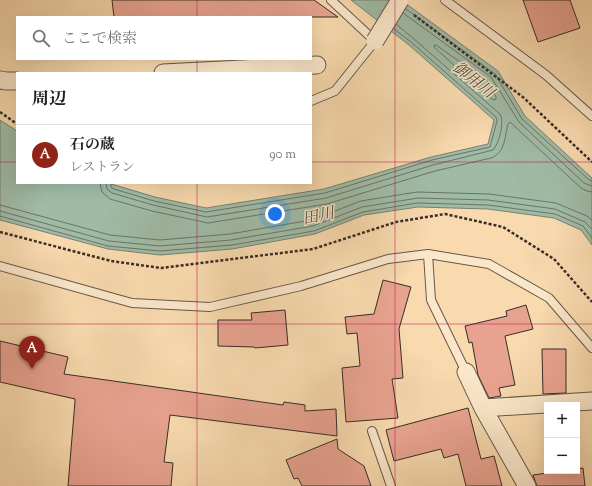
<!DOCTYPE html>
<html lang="ja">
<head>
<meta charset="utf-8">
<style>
	:root { --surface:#fff; --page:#f2f2f2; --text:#202124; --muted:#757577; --line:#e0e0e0; --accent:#8f2418 }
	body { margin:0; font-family:"Sorts Mill Goudy","Noto Serif JP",serif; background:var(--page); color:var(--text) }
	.controls { position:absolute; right:12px; bottom:12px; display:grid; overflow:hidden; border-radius:0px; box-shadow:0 4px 16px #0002 }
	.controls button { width:36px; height:36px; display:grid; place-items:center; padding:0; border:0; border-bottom:1px solid var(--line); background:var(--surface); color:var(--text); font:20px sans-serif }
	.you { position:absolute; left:275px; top:214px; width:14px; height:14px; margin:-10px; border:3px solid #fff; border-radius:50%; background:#1a73e8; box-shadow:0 0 0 6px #1a73e833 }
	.badge { display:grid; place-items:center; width:26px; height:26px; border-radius:50%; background:var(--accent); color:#fff; font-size:13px; font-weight:700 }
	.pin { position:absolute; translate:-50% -33px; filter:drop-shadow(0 1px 2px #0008) }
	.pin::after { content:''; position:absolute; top:21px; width:14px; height:12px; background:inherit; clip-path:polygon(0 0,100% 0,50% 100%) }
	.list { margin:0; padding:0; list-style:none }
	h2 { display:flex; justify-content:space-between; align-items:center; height:52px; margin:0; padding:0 16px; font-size:17px }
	h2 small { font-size:13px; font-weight:400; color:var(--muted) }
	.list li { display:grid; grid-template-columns:26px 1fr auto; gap:12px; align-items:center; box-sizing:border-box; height:60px; padding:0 16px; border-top:1px solid var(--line) }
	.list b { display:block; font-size:15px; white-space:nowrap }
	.list p { margin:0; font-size:13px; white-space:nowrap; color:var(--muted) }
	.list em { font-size:13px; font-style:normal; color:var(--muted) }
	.icon { flex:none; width:22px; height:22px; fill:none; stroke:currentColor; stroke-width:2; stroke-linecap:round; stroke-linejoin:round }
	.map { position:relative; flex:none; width:592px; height:486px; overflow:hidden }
	.search { position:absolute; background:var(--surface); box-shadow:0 4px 16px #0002; left:16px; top:16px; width:296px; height:44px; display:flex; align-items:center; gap:10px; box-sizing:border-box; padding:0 14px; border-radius:0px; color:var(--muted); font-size:15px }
	.panel { position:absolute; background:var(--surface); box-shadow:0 4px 16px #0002; left:16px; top:72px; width:296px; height:112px; border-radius:0px }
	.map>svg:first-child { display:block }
	.water { fill:#9fbba6; stroke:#768273 }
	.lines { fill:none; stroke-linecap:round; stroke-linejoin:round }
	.shore { stroke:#6c7466; stroke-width:1 }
	.building { fill:#e8a390; stroke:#382c27 }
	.service-casing { stroke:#685849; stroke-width:10 }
	.minor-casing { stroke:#685849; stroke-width:19 }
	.path { stroke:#382c27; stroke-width:2.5; stroke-dasharray:3 2; stroke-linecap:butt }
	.service { stroke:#fae7ca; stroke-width:8 }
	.minor { stroke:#fae7ca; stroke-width:17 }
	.minor-bridge-casing { stroke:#685849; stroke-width:19; stroke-linecap:butt }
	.minor-bridge { stroke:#fae7ca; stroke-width:17 }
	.grid { fill:none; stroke:#c2185b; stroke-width:1; stroke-opacity:0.55 }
	.labels { text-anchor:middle; stroke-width:3; stroke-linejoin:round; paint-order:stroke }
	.water-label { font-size:16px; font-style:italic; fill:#525047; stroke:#fae7ca }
</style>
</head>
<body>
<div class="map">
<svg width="592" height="486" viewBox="0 0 592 486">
	<rect width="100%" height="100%" fill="#f8daae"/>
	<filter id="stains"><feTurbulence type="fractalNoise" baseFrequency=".005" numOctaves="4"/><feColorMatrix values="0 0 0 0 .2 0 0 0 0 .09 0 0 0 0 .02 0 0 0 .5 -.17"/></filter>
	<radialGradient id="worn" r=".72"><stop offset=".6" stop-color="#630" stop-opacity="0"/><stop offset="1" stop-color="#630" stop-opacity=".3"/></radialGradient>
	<path class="water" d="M 351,0 L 401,0 L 498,71 L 525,116 L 592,178 L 592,245 L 581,230 L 554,218 L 488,209 L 418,207 L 364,215 L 315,234 L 232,249 L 160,255 L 108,249 L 0,220 L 0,120 L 17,131 L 17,183 L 108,183 L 155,197 L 206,208 L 324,189 L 431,157 L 488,144 L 494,120 L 409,45 Z"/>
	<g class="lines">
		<path class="shore" d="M 406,9 L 495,74 L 522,119 L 588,179 L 592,181
			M 403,13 L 491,77 L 519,122 L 584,183 L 592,186
			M 436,45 L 487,81 L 496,97 L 496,99 L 493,100 L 435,48 L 434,46 Z
			M 100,183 L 102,192 L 110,199 L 152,211 L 208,223 L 327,204 L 435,171 L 491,158 C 505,153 505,136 508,124 L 510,122 L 581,188 L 587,191 L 592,192
			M 106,183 L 107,189 L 112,193 L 153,205 L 207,217 L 326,198 L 433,165 L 493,150 C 499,144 505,121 500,114 L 414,39 L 396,24
			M 111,183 L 111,187 L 114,189 L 154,201 L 206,212 L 325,193 L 432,160 L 490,147 L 497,121 L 496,117 L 411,42 L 394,29
			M 0,205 L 110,235 L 160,240 L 230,234 L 311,220 L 361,201 L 417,192 L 489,194 L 556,203 L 587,216 L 592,220
			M 0,211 L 109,241 L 160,246 L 231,240 L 313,226 L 362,207 L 418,198 L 488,200 L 555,209 L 585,222 L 592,229
			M 0,216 L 108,246 L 160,251 L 232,245 L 314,231 L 363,212 L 417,203 L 488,205 L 555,214 L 583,226 L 592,238"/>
	</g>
	<path class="building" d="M 112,0 L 314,0 L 338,17 L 114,17 Z
		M 523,0 L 570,0 L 580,28 L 538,42 Z
		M 383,280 L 411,287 L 399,329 L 403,378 L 392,379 L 398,418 L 346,422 L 342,368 L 360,366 L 357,333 L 347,334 L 345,317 L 374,314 Z
		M 526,305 L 533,329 L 505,336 L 515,385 L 499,388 L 501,396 L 489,398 L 478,375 L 472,342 L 469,343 L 465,326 L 507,316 L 506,311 Z
		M 285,310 L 288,345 L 255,348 L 254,347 L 218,346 L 218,320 L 252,320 L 251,313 Z
		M 0,341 L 68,357 L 64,374 L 283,405 L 284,402 L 305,405 L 305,411 L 336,409 L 337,436 L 170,415 L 164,462 L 173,463 L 171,486 L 68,486 L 75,401 L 75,399 L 0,382 Z
		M 542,349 L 566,349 L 566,393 L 543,394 Z
		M 468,408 L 481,459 L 494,456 L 502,486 L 466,486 L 458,454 L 444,458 L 441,449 L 394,461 L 386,430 Z
		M 337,439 L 338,449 L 364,466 L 371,486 L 302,486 L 298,478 L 294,479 L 286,460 Z
		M 583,468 L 585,486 L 537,486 L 533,475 L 562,471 L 577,471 L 577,469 Z"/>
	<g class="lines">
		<defs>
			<path id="service" d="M 445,0 L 546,75 L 592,116
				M 311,101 L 335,91 L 375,41 L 331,0
				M 428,254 L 431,300 L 466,372
				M 0,266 L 132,303 L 210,307 L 301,286 L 388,259 L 428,254 L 489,264 L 549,298 L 592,348
				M 372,431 L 391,486"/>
			<path id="minor" d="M 163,73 L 317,65
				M 0,80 L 6,81 L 17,81
				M 466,372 L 483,408 L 527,486
				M 483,408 L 592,401"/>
		</defs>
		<use href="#service" class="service-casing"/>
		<use href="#minor" class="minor-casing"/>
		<path class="path" d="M 414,15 L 524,98 L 592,162
			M 0,112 L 17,124
			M 0,232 L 111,261 L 161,268 L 313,249 L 396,222 L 445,214 L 503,227 L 554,259 L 592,302"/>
		<use href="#service" class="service"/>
		<use href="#minor" class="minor"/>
		<defs>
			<path id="minor-bridge" d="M 375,41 L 400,0"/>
		</defs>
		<use href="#minor-bridge" class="minor-bridge-casing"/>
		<use href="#minor-bridge" class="minor-bridge"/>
	</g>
	<path class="grid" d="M 197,0 L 197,17M 395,0 L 395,486M 197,59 L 197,73M 0,162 L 17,162M 311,162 L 592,162M 197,183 L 197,486M 0,324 L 592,324"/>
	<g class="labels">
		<g class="water-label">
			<text transform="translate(474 79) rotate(38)" y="6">御用川</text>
			<text transform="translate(318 215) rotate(-12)" y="6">田川</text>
		</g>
	</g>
	<rect width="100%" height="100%" filter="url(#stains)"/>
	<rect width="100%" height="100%" fill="url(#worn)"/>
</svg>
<div class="controls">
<button>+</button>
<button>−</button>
</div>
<div class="you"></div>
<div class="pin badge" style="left:32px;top:369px">A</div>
<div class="search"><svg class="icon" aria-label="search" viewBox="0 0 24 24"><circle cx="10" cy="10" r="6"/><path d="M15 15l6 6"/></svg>ここで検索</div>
<section class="panel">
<h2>周辺<small></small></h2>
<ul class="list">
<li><span class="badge">A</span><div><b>石の蔵</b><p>レストラン</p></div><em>90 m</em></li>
</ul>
</section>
</div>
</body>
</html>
